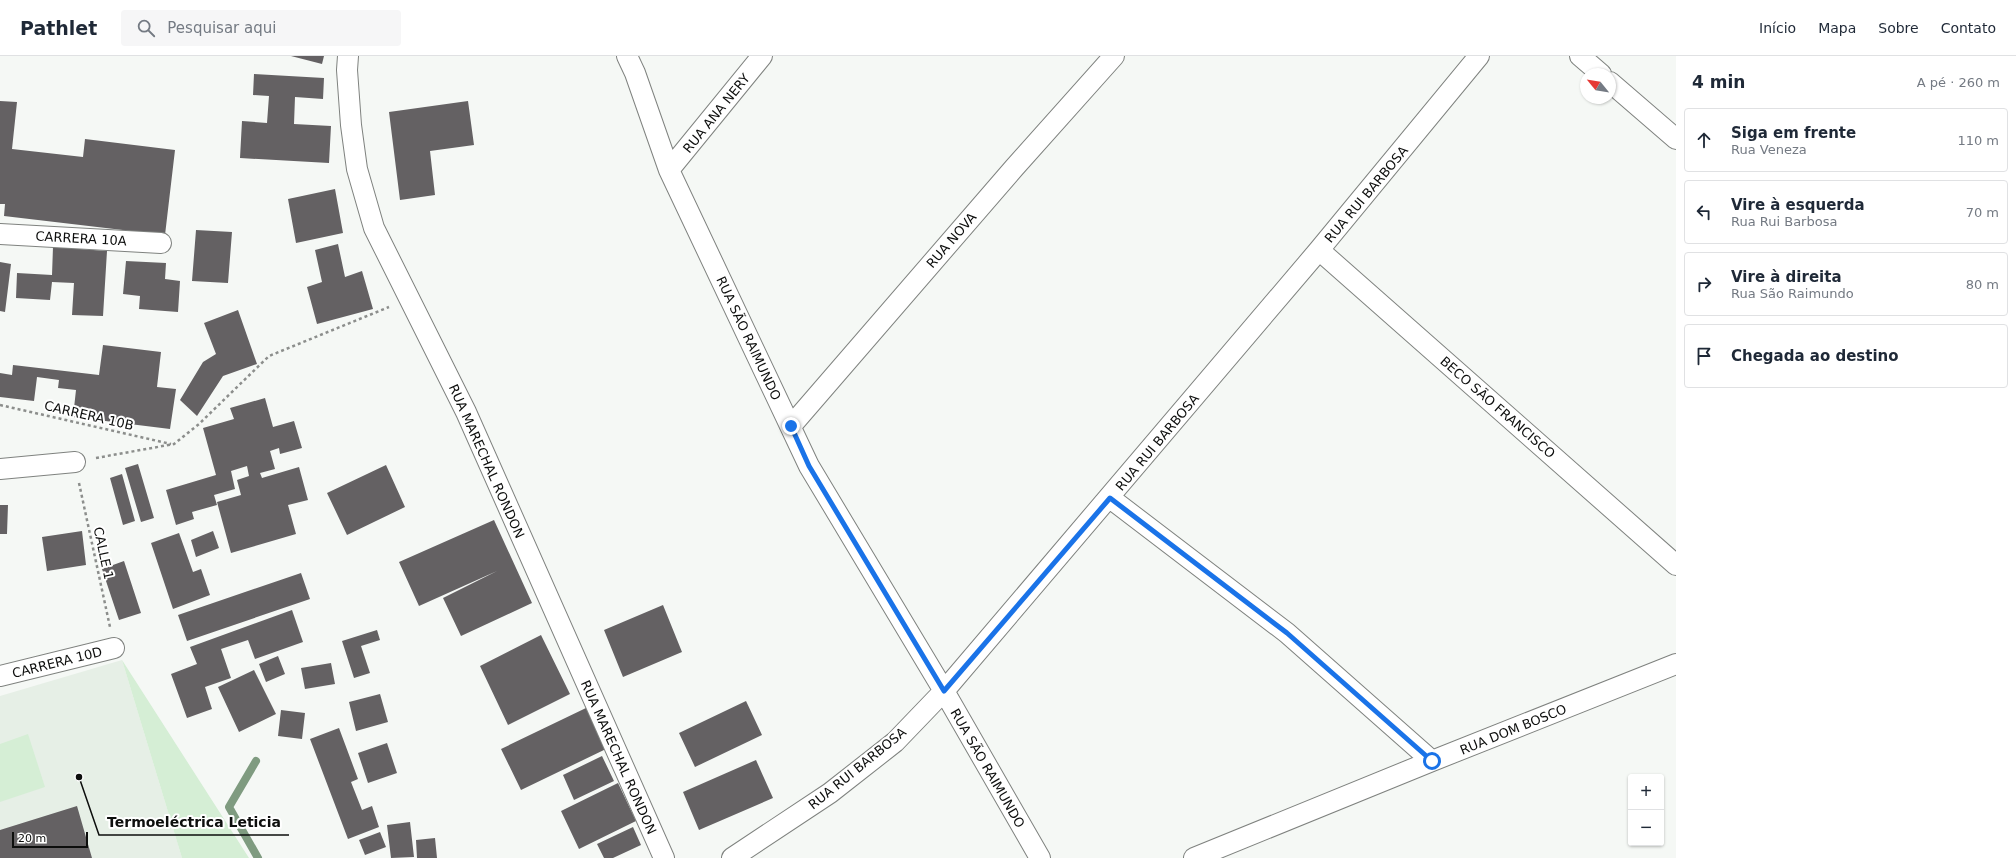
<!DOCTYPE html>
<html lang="pt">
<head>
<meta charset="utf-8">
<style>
	:root { --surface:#fff; --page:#f6f6f7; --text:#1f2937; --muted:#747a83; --line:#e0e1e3 }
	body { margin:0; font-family:"DejaVu Sans",sans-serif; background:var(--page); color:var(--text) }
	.controls { position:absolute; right:12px; bottom:12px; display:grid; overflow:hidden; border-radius:4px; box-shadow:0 1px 3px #0004 }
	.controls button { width:36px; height:36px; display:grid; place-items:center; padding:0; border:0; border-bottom:1px solid var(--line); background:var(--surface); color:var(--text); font:20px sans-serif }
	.compass { position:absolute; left:1580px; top:12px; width:36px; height:36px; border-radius:50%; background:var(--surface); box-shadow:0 1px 3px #0004; rotate:300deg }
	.scale { position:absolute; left:12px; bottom:10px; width:76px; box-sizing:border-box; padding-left:4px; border:2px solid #0d0e0d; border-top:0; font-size:11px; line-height:14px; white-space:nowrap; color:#0d0e0d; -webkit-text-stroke:3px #fff; paint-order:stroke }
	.stop { position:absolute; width:12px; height:12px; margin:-9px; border:3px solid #1a73e8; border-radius:50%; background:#fff }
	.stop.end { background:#1a73e8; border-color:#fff; box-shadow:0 1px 4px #0008 }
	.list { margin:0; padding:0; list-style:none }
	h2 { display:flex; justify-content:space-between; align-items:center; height:52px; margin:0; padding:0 16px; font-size:17px }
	h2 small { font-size:13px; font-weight:400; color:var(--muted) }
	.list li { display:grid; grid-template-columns:26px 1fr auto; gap:12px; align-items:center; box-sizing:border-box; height:64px; margin:0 8px 8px; padding:0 8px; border:1px solid var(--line); border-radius:4px }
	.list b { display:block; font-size:15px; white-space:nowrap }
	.list p { margin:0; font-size:13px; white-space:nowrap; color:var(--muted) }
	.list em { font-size:13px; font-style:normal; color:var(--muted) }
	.icon { flex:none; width:22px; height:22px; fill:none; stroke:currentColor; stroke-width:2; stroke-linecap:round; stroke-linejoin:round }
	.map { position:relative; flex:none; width:1676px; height:802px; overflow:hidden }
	header { display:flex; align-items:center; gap:24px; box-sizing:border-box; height:56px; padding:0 20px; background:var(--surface); border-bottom:1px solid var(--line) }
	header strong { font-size:19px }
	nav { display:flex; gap:22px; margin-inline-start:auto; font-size:14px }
	.search { width:280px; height:36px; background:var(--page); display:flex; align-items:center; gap:10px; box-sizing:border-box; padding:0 14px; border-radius:4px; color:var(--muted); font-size:15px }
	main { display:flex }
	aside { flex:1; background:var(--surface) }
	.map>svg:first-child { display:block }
	.built { fill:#e6efe6 }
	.green { fill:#d5eed5 }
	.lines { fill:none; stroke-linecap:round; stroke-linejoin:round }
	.stream { stroke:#7f9b80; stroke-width:8 }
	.building { fill:#646163 }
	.minor-casing { stroke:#7f827f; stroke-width:22 }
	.path { stroke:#8c8e8c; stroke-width:2.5; stroke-dasharray:3 3; stroke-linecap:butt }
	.minor { stroke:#fff; stroke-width:20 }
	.route { stroke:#1a73e8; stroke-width:5 }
	.labels { text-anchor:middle; stroke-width:4; stroke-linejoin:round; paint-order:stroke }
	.street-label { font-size:13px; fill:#0d0e0d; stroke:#fff }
	.leader { fill:none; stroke:#0d0e0d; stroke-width:1.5 }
	.callout-dot { fill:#0d0e0d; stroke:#fff; stroke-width:1.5 }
	.callout-label { font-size:14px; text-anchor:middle; font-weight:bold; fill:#0d0e0d; stroke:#fff; stroke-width:4; stroke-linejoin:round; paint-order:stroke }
</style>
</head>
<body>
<header>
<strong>Pathlet</strong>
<div class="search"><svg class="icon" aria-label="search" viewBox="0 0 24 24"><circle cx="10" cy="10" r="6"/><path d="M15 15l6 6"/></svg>Pesquisar aqui</div>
<nav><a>Início</a><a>Mapa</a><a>Sobre</a><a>Contato</a></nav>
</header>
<main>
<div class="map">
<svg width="1676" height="802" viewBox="0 0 1676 802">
	<rect width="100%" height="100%" fill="#f5f8f5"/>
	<path class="built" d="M 122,604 L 182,802 L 0,802 L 0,640 Z"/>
	<path class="green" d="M 122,604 L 249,802 L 182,802 Z
		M 28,678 L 45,731 L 0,746 L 0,688 Z"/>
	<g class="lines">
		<path class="stream" d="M 256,705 L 229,751 L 258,802"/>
	</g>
	<path class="building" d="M 291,0 L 324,0 L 322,8 Z
		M 254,18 L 324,22 L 323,43 L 295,41 L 294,68 L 331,70 L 329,107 L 240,102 L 242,65 L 267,67 L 269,40 L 253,39 Z
		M 0,45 L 17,46 L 12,93 L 83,101 L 85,83 L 175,94 L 165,179 L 4,160 L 5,148 L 0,148 Z
		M 468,45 L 474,89 L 430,95 L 435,139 L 400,144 L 389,56 Z
		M 335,133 L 343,177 L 296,187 L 288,143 Z
		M 196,174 L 232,176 L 228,227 L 192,225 Z
		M 338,188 L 345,221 L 362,215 L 373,253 L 317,268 L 307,231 L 322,226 L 315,194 Z
		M 53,191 L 107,195 L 103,260 L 72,259 L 74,227 L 52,226 L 50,244 L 16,242 L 17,217 L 52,219 Z
		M 126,205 L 166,207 L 165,223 L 180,225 L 178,256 L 139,253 L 140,240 L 123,238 Z
		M 0,206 L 11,208 L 5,256 L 0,255 Z
		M 238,254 L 257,308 L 223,320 L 197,360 L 180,344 L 203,306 L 216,298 L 204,267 Z
		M 103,289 L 161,296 L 157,331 L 176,333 L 170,373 L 73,361 L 76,334 L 58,332 L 59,324 L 37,321 L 34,345 L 0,341 L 0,317 L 12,319 L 13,309 L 99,319 Z
		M 265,342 L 273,371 L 294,365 L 302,392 L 280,398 L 279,392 L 270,395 L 275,413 L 260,417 L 262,422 L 299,411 L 308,444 L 288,449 L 296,478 L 231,497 L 217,446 L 241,439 L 237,424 L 249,420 L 247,410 L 231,415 L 235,433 L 214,439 L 217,449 L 192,456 L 194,463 L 176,469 L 166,434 L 216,419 L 203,372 L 234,363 L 230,352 Z
		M 138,408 L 154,462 L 141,466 L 125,412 Z
		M 386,409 L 405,451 L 347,479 L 327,437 Z
		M 122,418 L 135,465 L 123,469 L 110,422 Z
		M 0,449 L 8,449 L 7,478 L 0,478 Z
		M 494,464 L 532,547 L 461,580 L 443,542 L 497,515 L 419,550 L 399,506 Z
		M 82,475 L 86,509 L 47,515 L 42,481 Z
		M 213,475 L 219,492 L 196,501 L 191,484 Z
		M 179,477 L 193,516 L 201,513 L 210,539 L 173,553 L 151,487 Z
		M 124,505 L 141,557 L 119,564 L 102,513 Z
		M 301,517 L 310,543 L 187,585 L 178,559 Z
		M 663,549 L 682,596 L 623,621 L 604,574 Z
		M 292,554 L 303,586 L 255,603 L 248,584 L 221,593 L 231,622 L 205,631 L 212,653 L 187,662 L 171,618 L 197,608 L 190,591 Z
		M 377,574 L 380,584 L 361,590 L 370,617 L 354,622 L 342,585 Z
		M 541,579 L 570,638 L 508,669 L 480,610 Z
		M 278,600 L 285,618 L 266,626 L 259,608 Z
		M 331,607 L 335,628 L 305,633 L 301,612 Z
		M 254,614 L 276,658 L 239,676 L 218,631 Z
		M 380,638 L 388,666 L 356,675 L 349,646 Z
		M 746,645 L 762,679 L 695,711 L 679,677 Z
		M 586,652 L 606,693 L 521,734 L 501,693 Z
		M 281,654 L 305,657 L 302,683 L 278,680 Z
		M 339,672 L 358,723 L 351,726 L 362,754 L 372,750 L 379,771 L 348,783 L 310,683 Z
		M 387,687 L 397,717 L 368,727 L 358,697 Z
		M 602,700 L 614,725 L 574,744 L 563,719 Z
		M 756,704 L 773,742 L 699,774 L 683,736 Z
		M 618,727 L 636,765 L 579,793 L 561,755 Z
		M 77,750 L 92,802 L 0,802 L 0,774 Z
		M 410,766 L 414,801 L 391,802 L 387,769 Z
		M 633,771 L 641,789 L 613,802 L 604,802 L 597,788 Z
		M 380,776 L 386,791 L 365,799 L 359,784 Z
		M 435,782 L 437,802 L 417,802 L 416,784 Z"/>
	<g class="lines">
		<defs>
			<path id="minor" d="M 348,0 L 347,14 L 351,69 L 357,113 L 374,172 L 466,356 L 664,802
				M 627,0 L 635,17 L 669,114 L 809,410 L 944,635 L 1040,802
				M 1580,0 L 1601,18
				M 1610,26 L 1676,83
				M 669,114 L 762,0
				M 0,178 L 161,187
				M 1319,194 L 1676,509
				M 791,370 L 1014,112 L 1114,0
				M 0,413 L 75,406
				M 1110,442 L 1287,577 L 1432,705
				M 0,620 L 114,592
				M 732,802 L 830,737 L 895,686 L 944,635 L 1319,194 L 1479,0
				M 1194,802 L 1432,705 L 1676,608"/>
		</defs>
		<use href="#minor" class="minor-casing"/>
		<path class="path" d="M 0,349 L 171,388
			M 96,402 L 174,388 L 199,368 L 269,300 L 389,251
			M 79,427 L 110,571"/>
		<use href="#minor" class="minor"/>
	</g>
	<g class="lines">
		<path class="route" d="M 791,370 L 809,410 L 944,635 L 1110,442 L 1287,577 L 1432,705"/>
	</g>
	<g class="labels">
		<g class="street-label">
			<text transform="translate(716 57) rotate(-51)" y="5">RUA ANA NERY</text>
			<text transform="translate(1366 138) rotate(-50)" y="5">RUA RUI BARBOSA</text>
			<text transform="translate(81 182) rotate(3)" y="5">CARRERA 10A</text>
			<text transform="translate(951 184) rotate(-49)" y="5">RUA NOVA</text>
			<text transform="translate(749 282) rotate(65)" y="5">RUA SÃO RAIMUNDO</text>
			<text transform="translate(1498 351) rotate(41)" y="5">BECO SÃO FRANCISCO</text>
			<text transform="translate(89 359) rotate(13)" y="5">CARRERA 10B</text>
			<text transform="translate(1157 386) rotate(-50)" y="5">RUA RUI BARBOSA</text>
			<text transform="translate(487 405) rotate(66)" y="5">RUA MARECHAL RONDON</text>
			<text transform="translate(104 497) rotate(78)" y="5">CALLE 1</text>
			<text transform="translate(57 606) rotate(-14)" y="5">CARRERA 10D</text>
			<text transform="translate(1513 673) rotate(-22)" y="5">RUA DOM BOSCO</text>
			<text transform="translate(619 701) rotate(66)" y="5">RUA MARECHAL RONDON</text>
			<text transform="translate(857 712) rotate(-39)" y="5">RUA RUI BARBOSA</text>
			<text transform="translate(988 712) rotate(60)" y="5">RUA SÃO RAIMUNDO</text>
		</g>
	</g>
	<path class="leader" d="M79 721L99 779H289"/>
	<circle class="callout-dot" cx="79" cy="721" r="4"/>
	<g class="callout-label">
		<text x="194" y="771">Termoeléctrica Leticia</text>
	</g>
</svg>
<div class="controls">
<button>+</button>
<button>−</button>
</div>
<svg class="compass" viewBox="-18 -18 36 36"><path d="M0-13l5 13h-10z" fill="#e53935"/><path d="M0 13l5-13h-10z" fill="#747a83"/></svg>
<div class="scale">20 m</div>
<div class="stop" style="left:1432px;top:705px"></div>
<div class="stop end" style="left:791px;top:370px"></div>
</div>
<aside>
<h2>4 min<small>A pé · 260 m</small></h2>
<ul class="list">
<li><svg class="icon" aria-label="ahead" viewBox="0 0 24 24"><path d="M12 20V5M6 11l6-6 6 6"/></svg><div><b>Siga em frente</b><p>Rua Veneza</p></div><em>110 m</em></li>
<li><svg class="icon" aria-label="left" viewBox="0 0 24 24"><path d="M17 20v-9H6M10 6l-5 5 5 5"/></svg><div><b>Vire à esquerda</b><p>Rua Rui Barbosa</p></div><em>70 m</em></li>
<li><svg class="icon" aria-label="right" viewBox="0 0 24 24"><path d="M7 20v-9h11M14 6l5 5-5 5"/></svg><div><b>Vire à direita</b><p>Rua São Raimundo</p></div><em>80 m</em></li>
<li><svg class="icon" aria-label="arrive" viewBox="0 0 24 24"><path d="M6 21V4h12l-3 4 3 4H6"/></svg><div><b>Chegada ao destino</b></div></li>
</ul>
</aside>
</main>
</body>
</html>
